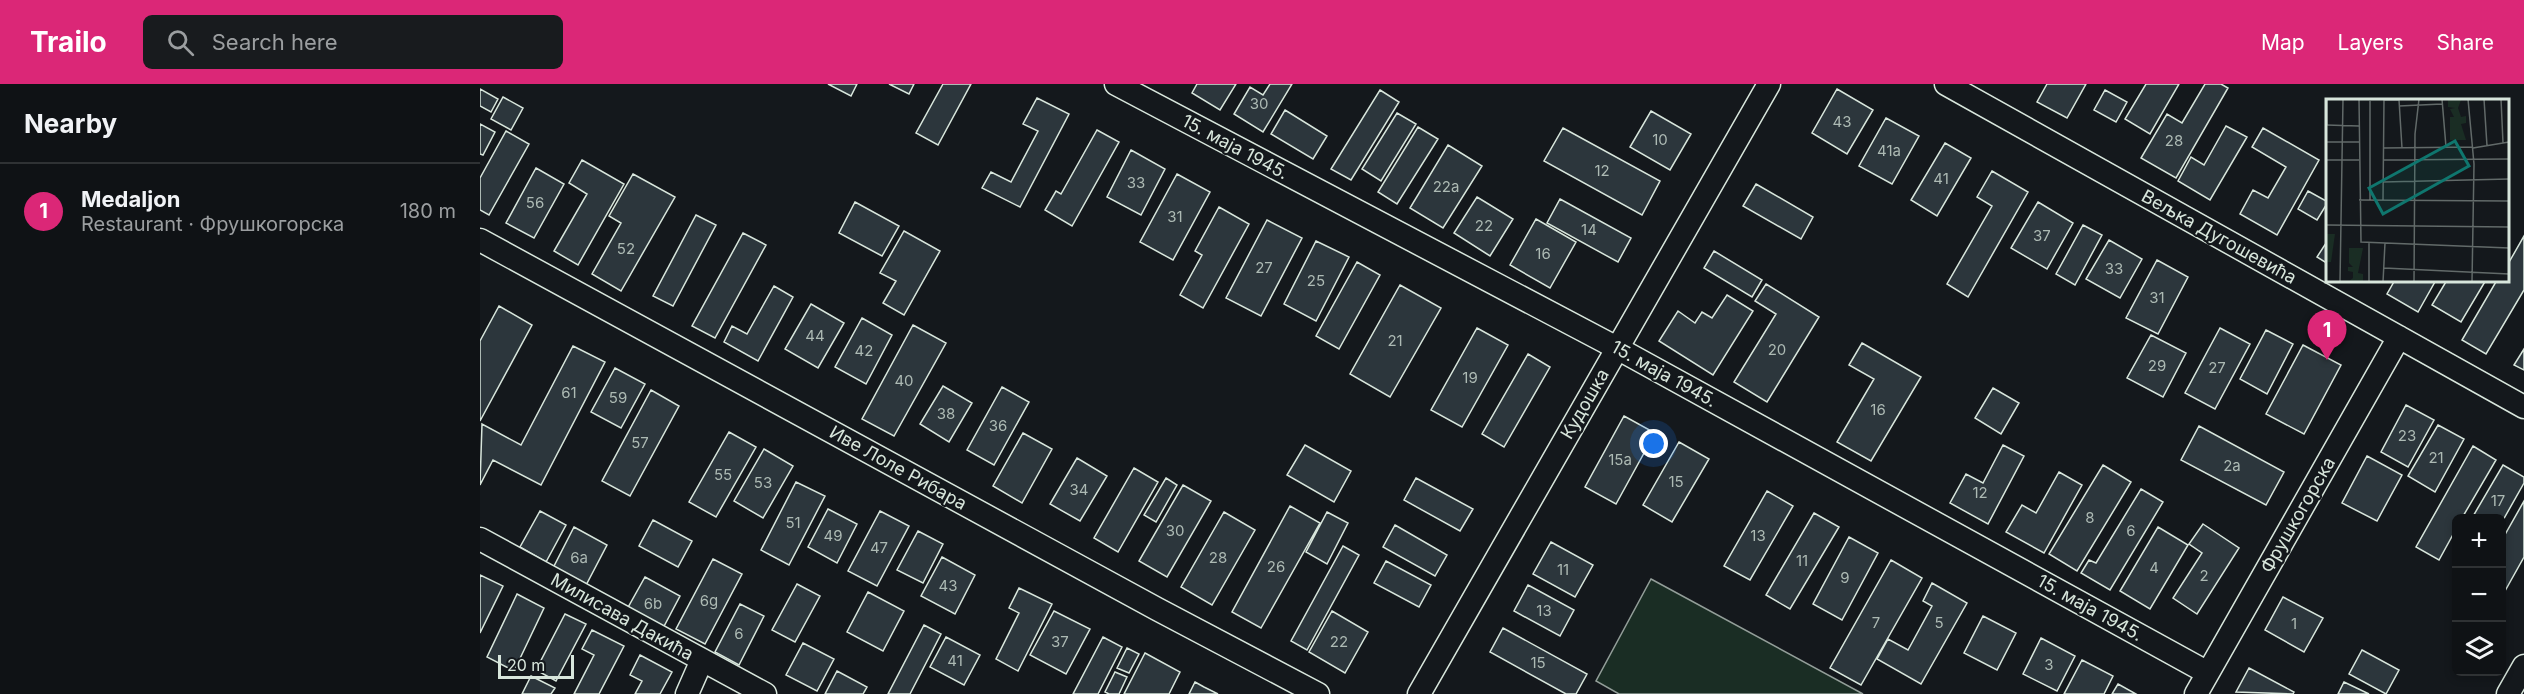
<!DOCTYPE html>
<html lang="en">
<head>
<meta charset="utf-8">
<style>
	:root { --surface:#0f1215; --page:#181b1e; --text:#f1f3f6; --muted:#9b9ea0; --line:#2f3234; --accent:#db2777 }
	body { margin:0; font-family:Inter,sans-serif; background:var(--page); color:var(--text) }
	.controls { position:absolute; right:18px; bottom:18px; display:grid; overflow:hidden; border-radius:9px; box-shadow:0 3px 9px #0003 }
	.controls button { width:54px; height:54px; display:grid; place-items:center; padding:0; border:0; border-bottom:2px solid var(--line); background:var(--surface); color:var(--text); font:30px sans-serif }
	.scale { position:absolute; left:18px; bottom:15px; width:76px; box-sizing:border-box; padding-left:6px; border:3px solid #d8e6dc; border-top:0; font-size:16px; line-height:21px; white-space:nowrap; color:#d8e6dc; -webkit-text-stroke:4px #14181c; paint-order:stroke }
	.you { position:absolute; left:1174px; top:360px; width:21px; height:21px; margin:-15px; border:4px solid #fff; border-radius:50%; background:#1a73e8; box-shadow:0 0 0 9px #1a73e833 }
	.badge { display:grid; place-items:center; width:39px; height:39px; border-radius:50%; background:var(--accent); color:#fff; font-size:20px; font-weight:700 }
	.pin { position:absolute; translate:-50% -50px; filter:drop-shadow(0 2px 3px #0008) }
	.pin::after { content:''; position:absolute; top:32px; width:21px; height:18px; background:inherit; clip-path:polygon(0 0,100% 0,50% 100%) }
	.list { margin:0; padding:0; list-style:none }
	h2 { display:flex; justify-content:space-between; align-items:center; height:78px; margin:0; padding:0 24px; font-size:26px }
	h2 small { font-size:20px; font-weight:400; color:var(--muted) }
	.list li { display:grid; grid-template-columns:39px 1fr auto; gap:18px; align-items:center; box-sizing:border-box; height:96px; padding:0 24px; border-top:2px solid var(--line) }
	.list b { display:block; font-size:22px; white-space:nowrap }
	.list p { margin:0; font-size:20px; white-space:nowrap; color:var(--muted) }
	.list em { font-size:20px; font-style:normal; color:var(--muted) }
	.icon { flex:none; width:33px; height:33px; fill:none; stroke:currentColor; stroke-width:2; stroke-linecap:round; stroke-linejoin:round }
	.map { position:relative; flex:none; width:2044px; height:610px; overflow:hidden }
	header { display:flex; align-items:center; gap:36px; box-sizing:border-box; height:84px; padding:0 30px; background:var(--accent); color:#fff }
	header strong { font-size:28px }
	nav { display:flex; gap:33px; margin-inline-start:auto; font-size:21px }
	.search { width:420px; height:54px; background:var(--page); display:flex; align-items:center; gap:15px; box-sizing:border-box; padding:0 21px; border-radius:9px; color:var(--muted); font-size:22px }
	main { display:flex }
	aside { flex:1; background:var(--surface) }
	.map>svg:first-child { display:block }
	.green { fill:#1a2d24; stroke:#939e99; stroke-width:1.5 }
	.building { fill:#2c363c; stroke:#d8e6dc; stroke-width:1.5 }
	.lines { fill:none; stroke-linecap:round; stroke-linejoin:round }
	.street-casing { stroke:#d8e6dc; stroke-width:25 }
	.street { stroke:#14181c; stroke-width:22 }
	.labels { text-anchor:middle; stroke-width:4.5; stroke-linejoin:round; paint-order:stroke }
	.number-label { font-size:15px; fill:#adbab4 }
	.street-label { font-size:18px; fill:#d8e6dc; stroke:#14181c }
	.inset-road { fill:none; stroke:#626a69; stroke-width:1.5 }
	.view { fill:#0f766e; fill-opacity:0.15; stroke:#0f766e; stroke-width:3 }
	.inset-edge { fill:none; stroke:#d8e6dc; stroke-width:3 }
</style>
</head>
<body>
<header>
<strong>Trailo</strong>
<div class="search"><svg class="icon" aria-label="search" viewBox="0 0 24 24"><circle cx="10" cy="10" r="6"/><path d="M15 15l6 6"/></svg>Search here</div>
<nav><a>Map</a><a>Layers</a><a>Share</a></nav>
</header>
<main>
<aside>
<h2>Nearby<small></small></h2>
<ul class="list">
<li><span class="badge">1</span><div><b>Medaljon</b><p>Restaurant · Фрушкогорска</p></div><em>180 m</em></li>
</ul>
</aside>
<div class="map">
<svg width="2044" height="610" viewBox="0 0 2044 610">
	<rect width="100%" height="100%" fill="#14181c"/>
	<path class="green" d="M 1171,495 L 1383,610 L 1139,610 L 1116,597 Z"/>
	<path class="building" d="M 348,0 L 377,0 L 371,12 Z
		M 409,0 L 434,0 L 429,10 Z
		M 463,0 L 491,0 L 458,61 L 436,49 Z
		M 717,0 L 756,0 L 740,26 L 712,9 Z
		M 790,0 L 812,0 L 783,48 L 754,30 L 770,3 L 783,11 Z
		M 1567,0 L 1606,0 L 1587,34 L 1557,18 Z
		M 1666,0 L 1699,0 L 1670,50 L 1645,35 Z
		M 1725,0 L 1741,0 L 1748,4 L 1696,94 L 1661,74 L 1687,30 L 1702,39 Z
		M 0,5 L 18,15 L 11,28 L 0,22 Z
		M 1357,5 L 1393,26 L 1367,70 L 1332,49 Z
		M 900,6 L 919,18 L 871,96 L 851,85 Z
		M 1625,6 L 1647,18 L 1636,38 L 1614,26 Z
		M 23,13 L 43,24 L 31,46 L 11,35 Z
		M 557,14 L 589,30 L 540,123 L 502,104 L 511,88 L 531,98 L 558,47 L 543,40 Z
		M 805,26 L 847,52 L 833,75 L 791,50 Z
		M 1171,27 L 1211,50 L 1190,86 L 1150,63 Z
		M 917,29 L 936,40 L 901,97 L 882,85 Z
		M 1406,34 L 1439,52 L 1412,100 L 1379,82 Z
		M 0,40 L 15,48 L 3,71 L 0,70 Z
		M 1746,42 L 1767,53 L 1730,116 L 1698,97 L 1711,73 L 1724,81 Z
		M 938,43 L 958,55 L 917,120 L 898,108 Z
		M 1083,44 L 1180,97 L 1162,131 L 1064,77 Z
		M 1783,44 L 1839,76 L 1797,151 L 1760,130 L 1773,106 L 1788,114 L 1806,83 L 1772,63 Z
		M 617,46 L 639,58 L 592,142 L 565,126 L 576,107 L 581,110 Z
		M 26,47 L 49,60 L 9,131 L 0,126 L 0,94 Z
		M 1465,59 L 1491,74 L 1457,132 L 1431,116 Z
		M 968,61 L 1002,82 L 963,144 L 930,124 Z
		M 651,66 L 685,85 L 661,131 L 627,113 Z
		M 102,76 L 144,100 L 98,181 L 74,167 L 107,110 L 89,99 Z
		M 56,84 L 84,100 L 54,154 L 26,139 Z
		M 1512,87 L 1548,108 L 1488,213 L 1467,200 L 1512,122 L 1497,113 Z
		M 153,90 L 195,113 L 141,207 L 112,190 L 141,139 L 129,132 Z
		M 697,90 L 730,108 L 693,176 L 660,158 Z
		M 1276,100 L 1333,133 L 1321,155 L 1263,122 Z
		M 1828,107 L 1848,118 L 1837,136 L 1818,125 Z
		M 997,113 L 1033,135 L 1010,172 L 974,149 Z
		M 1080,115 L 1151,154 L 1138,178 L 1067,139 Z
		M 375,118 L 419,142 L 402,172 L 359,149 Z
		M 1558,118 L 1593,139 L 1567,185 L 1531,164 Z
		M 739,123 L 769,140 L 723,224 L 700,211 L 722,171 L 715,167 Z
		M 216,131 L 236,141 L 193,222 L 173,212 Z
		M 1056,135 L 1096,158 L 1070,204 L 1030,181 Z
		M 787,136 L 822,154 L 781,232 L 746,214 Z
		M 1603,141 L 1622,151 L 1595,201 L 1576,190 Z
		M 424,147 L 460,167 L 424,231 L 403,219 L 416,197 L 400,189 Z
		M 263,149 L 286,161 L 235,254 L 212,242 Z
		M 2044,152 L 2044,206 L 2006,270 L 1982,256 L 2017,196 L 2028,196 L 2028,180 Z
		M 1629,156 L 1662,175 L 1640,214 L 1606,195 Z
		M 1848,156 L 1848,180 L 1837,173 Z
		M 836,157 L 869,173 L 836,237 L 804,220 Z
		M 1234,167 L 1282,196 L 1272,213 L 1224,184 Z
		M 1677,176 L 1708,193 L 1678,250 L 1646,234 Z
		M 877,178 L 900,191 L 859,265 L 836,252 Z
		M 1915,196 L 1956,196 L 1938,228 L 1907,210 Z
		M 1967,196 L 2006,196 L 1981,238 L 1952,221 Z
		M 1286,200 L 1339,233 L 1287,318 L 1254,298 L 1296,230 L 1275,217 Z
		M 920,201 L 961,224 L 910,313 L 870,290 Z
		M 294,202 L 313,213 L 278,277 L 244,258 L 252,242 L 267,250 Z
		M 1247,211 L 1273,227 L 1233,291 L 1179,257 L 1198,227 L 1215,239 L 1222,228 L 1232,234 Z
		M 331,220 L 364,239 L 338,284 L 305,265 Z
		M 19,222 L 52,241 L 0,337 L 0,257 Z
		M 382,234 L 412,251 L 386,300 L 355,283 Z
		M 433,241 L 466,259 L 414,352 L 382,335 Z
		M 997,244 L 1028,261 L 982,343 L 951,326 Z
		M 1740,244 L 1770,260 L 1735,325 L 1705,309 Z
		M 1786,246 L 1813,260 L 1787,310 L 1760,295 Z
		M 1671,251 L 1706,269 L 1683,313 L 1647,294 Z
		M 1382,259 L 1441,293 L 1391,377 L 1357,358 L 1394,295 L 1369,281 Z
		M 1823,261 L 1861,281 L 1824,350 L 1786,330 Z
		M 93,262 L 125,278 L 61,401 L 13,376 L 0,401 L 2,340 L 41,361 Z
		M 2044,265 L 2044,286 L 2034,281 Z
		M 1048,270 L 1070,283 L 1024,363 L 1002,350 Z
		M 135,284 L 165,300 L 141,344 L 111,328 Z
		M 463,302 L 492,319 L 469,358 L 440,340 Z
		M 522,303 L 549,318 L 514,381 L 487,366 Z
		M 1513,304 L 1539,319 L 1521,350 L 1495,334 Z
		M 171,306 L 199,322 L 150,412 L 122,397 Z
		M 1926,321 L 1954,336 L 1928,383 L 1901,368 Z
		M 1144,332 L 1175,349 L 1136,420 L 1105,403 Z
		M 1958,341 L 1984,355 L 1955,408 L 1928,392 Z
		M 1719,342 L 1804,388 L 1786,421 L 1701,376 Z
		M 249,348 L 276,363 L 236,433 L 209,418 Z
		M 543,349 L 572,365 L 542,419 L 513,402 Z
		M 1199,358 L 1229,375 L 1192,438 L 1163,421 Z
		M 825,361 L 871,387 L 854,418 L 807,391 Z
		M 1523,361 L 1544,372 L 1508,440 L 1470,419 L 1486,390 L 1503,399 Z
		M 1993,362 L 2016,376 L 1982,434 L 1976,434 L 1976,445 L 1959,476 L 1936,463 Z
		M 284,365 L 313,382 L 283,434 L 254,417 Z
		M 1887,372 L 1922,391 L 1897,437 L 1862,419 Z
		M 597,374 L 627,392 L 600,437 L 570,420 Z
		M 1623,381 L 1651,398 L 1597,487 L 1569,470 Z
		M 2023,381 L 2044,393 L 2044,399 L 2022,438 L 2022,434 L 1992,434 Z
		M 654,384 L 678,398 L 638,468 L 614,454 Z
		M 1579,388 L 1602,401 L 1564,469 L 1526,448 L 1542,421 L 1556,429 Z
		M 686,394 L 697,401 L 676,438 L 664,431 Z
		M 936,394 L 993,425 L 980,447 L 924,416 Z
		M 316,398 L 345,412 L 309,481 L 281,466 Z
		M 703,401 L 731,417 L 687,493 L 659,477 Z
		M 1661,405 L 1683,418 L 1630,506 L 1601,489 L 1609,476 L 1616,479 Z
		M 1287,407 L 1313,422 L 1270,496 L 1244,482 Z
		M 2044,417 L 2044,473 L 2025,507 L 2022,505 L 2022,456 Z
		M 810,422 L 840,439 L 781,544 L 752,528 Z
		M 348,425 L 377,440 L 357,479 L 328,463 Z
		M 60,427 L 86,441 L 66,478 L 40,463 Z
		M 400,427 L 429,442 L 397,502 L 368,487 Z
		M 744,428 L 775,446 L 732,521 L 701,503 Z
		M 847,428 L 868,439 L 847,480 L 826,468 Z
		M 1334,429 L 1359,443 L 1310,525 L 1286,511 Z
		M 173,436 L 212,457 L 198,483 L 159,462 Z
		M 1723,440 L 1759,464 L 1717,530 L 1693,514 L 1722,469 L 1709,460 Z
		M 915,441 L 967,471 L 955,492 L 903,463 Z
		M 94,443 L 127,461 L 104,505 L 71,488 Z
		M 1678,443 L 1708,461 L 1670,525 L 1640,507 Z
		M 438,447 L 463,460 L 443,499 L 417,486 Z
		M 1369,453 L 1398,469 L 1362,536 L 1333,520 Z
		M 1071,458 L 1113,481 L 1095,513 L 1053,490 Z
		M 863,462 L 879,471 L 827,566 L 811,557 Z
		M 462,473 L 495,491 L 475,530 L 441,512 Z
		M 233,475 L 262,490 L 225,560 L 196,545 Z
		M 1411,476 L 1442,494 L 1381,601 L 1350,584 Z
		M 906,477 L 951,501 L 939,523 L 894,499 Z
		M 0,491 L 23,502 L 0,549 Z
		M 165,493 L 200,512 L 182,546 L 146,527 Z
		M 1452,499 L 1487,519 L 1441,600 L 1397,575 L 1408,555 L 1428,566 L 1452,522 L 1443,517 Z
		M 317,500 L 340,512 L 315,558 L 292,546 Z
		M 1048,501 L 1094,526 L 1080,552 L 1034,527 Z
		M 539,504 L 572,520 L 538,587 L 516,575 L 539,529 L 529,524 Z
		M 388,508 L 424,527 L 403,567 L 367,548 Z
		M 37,510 L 64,524 L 34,587 L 7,573 Z
		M 1803,513 L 1843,534 L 1824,568 L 1785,546 Z
		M 260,520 L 284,532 L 259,581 L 235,568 Z
		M 574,527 L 610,545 L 586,590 L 550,571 Z
		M 852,527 L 888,548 L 865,589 L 829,568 Z
		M 85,530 L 106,540 L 76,597 L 56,586 Z
		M 1503,532 L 1536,549 L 1517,586 L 1484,569 Z
		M 444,541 L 461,550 L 430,610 L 408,610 Z
		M 1023,544 L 1107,590 L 1096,610 L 1086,610 L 1010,568 Z
		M 112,546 L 144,562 L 119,610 L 94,610 L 114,571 L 102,565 Z
		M 466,553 L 500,571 L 484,601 L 450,583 Z
		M 623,553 L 642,563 L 618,610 L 593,610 Z
		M 1561,554 L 1595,572 L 1577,607 L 1543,590 Z
		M 323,559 L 354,575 L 337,607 L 306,591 Z
		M 647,564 L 659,570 L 649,589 L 637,584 Z
		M 1882,566 L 1919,586 L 1906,610 L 1869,590 Z
		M 665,569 L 700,588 L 689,610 L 644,610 Z
		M 160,571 L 192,588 L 180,610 L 155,610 L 162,597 L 150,591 Z
		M 1602,576 L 1633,592 L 1624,610 L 1584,610 Z
		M 1769,584 L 1814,608 L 1813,610 L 1756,608 Z
		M 357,587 L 387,603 L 383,610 L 345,610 Z
		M 635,588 L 647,593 L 639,610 L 629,610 L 625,608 Z
		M 51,592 L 75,604 L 71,610 L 42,610 Z
		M 715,598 L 724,603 L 738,610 L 709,610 Z
		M 1864,598 L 1889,610 L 1858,610 Z
		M 1638,600 L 1656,610 L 1632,610 Z"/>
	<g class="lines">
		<defs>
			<path id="street" d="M 636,0 L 1137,264 L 1728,589
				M 1466,0 L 2044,323
				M 0,156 L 677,525 L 838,610
				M 0,455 L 285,610
				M 207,610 L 222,576
				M 939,610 L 1289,0
				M 1716,610 L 1919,253
				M 2028,610 L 2044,582"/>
		</defs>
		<use href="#street" class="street-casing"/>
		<use href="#street" class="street"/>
	</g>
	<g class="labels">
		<g class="number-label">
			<text x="779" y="25">30</text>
			<text x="1362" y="43">43</text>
			<text x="1180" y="61">10</text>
			<text x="1694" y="62">28</text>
			<text x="1409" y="72">41a</text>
			<text x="1122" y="92">12</text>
			<text x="1461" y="100">41</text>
			<text x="656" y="104">33</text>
			<text x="966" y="108">22a</text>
			<text x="55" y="124">56</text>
			<text x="695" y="138">31</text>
			<text x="1004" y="147">22</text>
			<text x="1109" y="151">14</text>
			<text x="1562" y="157">37</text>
			<text x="146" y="170">52</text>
			<text x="1063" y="175">16</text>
			<text x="784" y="189">27</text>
			<text x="1634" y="190">33</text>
			<text x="836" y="202">25</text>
			<text x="1677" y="219">31</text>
			<text x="335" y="257">44</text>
			<text x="915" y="262">21</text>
			<text x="1297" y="271">20</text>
			<text x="384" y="272">42</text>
			<text x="1677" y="287">29</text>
			<text x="1737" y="289">27</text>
			<text x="990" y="299">19</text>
			<text x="424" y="302">40</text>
			<text x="89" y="314">61</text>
			<text x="138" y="319">59</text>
			<text x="1398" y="331">16</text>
			<text x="466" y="335">38</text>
			<text x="518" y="347">36</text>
			<text x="1927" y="357">23</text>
			<text x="160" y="364">57</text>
			<text x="1956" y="379">21</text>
			<text x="1140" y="381">15a</text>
			<text x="1752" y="387">2a</text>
			<text x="243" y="396">55</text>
			<text x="1196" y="403">15</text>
			<text x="283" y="404">53</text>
			<text x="599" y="411">34</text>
			<text x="1500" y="414">12</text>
			<text x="2018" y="422">17</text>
			<text x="1610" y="439">8</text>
			<text x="313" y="444">51</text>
			<text x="695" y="452">30</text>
			<text x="1651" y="452">6</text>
			<text x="353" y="457">49</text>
			<text x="1278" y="457">13</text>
			<text x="399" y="469">47</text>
			<text x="99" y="479">6a</text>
			<text x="738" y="479">28</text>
			<text x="1322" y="482">11</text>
			<text x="796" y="488">26</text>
			<text x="1674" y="489">4</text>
			<text x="1083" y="491">11</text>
			<text x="1724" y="497">2</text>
			<text x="1365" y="499">9</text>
			<text x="468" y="507">43</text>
			<text x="229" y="522">6g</text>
			<text x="173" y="525">6b</text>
			<text x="1064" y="532">13</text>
			<text x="1396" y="544">7</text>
			<text x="1459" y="544">5</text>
			<text x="1814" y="545">1</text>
			<text x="259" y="555">6</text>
			<text x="580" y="563">37</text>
			<text x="859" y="563">22</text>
			<text x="475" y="582">41</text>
			<text x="1058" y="584">15</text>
			<text x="1569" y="586">3</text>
		</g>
		<g class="street-label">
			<text transform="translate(755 63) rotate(28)" y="6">15. маја 1945.</text>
			<text transform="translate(1739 153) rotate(29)" y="6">Вељка Дугошевића</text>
			<text transform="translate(1184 290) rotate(29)" y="6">15. маја 1945.</text>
			<text transform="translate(1105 320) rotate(-60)" y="6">Кудошка</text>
			<text transform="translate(418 384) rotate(29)" y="6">Иве Лоле Рибара</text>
			<text transform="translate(1818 431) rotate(-60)" y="6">Фрушкогорска</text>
			<text transform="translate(1610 524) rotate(29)" y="6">15. маја 1945.</text>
			<text transform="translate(142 533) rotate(29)" y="6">Милисава Дакића</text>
		</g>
	</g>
	<g transform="translate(1846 15)">
		<rect width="183" height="183" fill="#14181c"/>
		<path d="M 122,1 L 135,1 L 132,9 L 135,18 L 140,17 L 140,24 L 135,25 L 140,41 L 124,41 L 124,18 L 128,18 L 124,10 L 129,9 L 122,8 ZM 0,135 L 9,135 L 5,163 L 0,163 ZM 23,149 L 37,149 L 32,174 L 37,175 L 37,183 L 22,183 L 27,179 L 27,173 L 22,172 L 22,168 L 27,168 L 23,164 Z" fill="#1a2d24"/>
		<path class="inset-road" d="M 33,0 L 35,143 L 183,149M 116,0 L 120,48M 142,0 L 148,65 L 146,183M 158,0 L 161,47M 175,0 L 177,44M 58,1 L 73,1 L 76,49M 73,7 L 116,5M 0,26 L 33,27M 1,26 L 1,0M 0,43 L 33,43M 57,49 L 147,48M 147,49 L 183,43M 0,61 L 33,61M 57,61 L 183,60M 57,83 L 183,80M 33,101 L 183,102M 44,101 L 44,2M 57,101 L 58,0M 0,126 L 183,128M 58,169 L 183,175M 14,183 L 17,0M 43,183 L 43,144M 57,183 L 59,144M 88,183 L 89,35 L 93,0"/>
		<path class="view" d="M 129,42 L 143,67 L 57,115 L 43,89 Z"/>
		<rect width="183" height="183" class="inset-edge"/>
	</g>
</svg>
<div class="controls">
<button>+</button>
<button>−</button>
<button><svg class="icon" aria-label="layers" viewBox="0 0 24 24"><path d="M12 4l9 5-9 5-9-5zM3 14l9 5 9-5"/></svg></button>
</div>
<div class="scale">20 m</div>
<div class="you"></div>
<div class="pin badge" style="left:1847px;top:276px">1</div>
</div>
</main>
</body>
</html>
